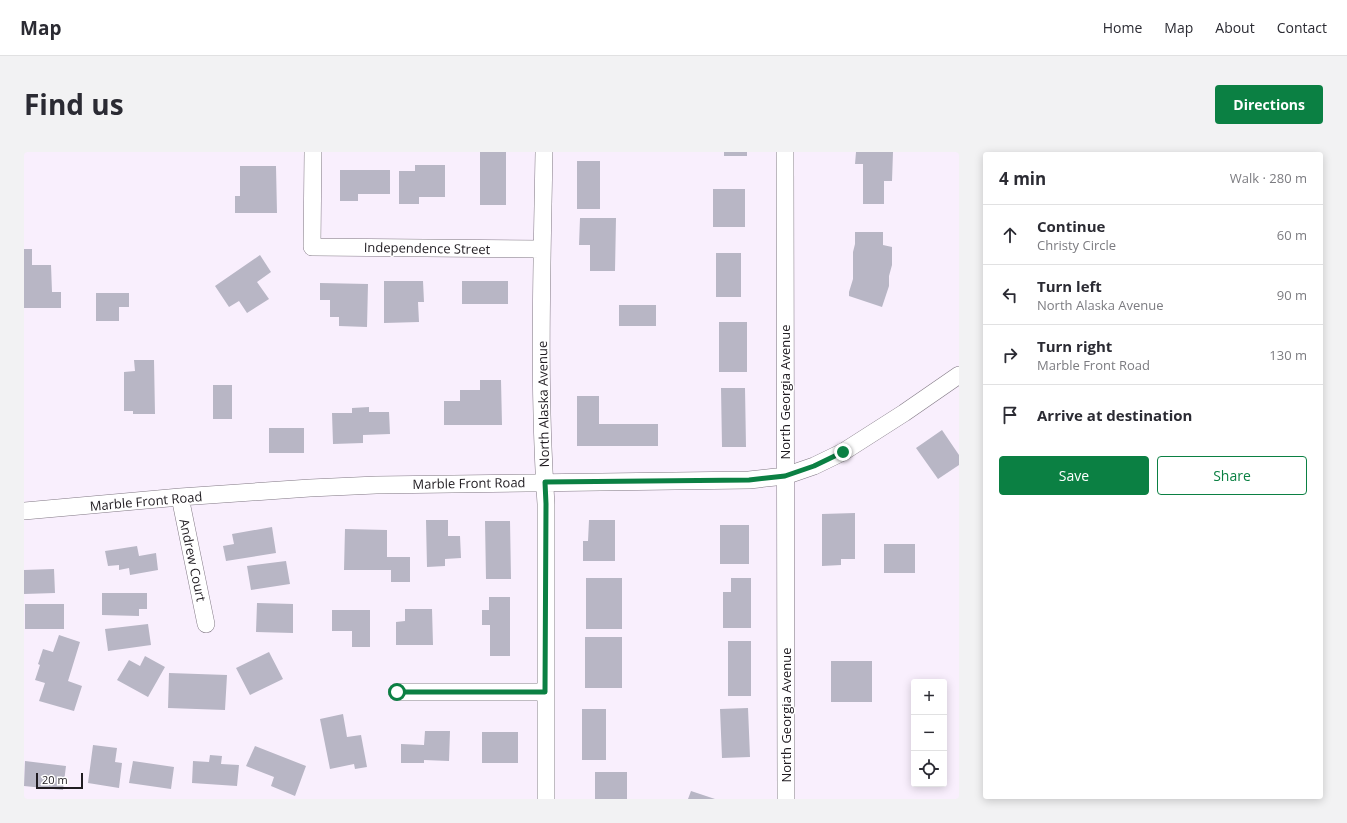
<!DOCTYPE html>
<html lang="en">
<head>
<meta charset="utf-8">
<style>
	:root { --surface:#fff; --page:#f2f2f3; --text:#2b2b33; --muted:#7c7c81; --line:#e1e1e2; --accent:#0b8043 }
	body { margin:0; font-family:"Open Sans",sans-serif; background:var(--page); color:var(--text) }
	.controls { position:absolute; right:12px; bottom:12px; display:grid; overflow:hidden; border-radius:4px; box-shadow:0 2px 10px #0003 }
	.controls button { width:36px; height:36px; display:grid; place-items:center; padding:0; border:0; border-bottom:1px solid var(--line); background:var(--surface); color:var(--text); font:20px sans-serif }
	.scale { position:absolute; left:12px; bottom:10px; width:47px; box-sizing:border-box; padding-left:4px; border:2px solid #201c21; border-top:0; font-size:11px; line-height:14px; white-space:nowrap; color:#201c21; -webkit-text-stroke:3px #fff; paint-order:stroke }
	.stop { position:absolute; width:12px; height:12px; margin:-9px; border:3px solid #0b8043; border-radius:50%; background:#fff }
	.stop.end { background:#0b8043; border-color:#fff; box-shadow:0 1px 4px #0008 }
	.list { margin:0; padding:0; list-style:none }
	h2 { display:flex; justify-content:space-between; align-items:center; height:52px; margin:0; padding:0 16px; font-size:17px }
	h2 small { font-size:13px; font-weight:400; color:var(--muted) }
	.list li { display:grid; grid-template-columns:26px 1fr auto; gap:12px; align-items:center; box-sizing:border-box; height:60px; padding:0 16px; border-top:1px solid var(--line) }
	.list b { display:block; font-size:15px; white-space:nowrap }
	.list p { margin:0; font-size:13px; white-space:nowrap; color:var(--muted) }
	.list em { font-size:13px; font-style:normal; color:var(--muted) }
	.actions { display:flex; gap:8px; padding:12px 16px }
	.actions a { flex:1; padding:9px 0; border:1px solid var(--accent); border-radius:4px; text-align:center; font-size:14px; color:var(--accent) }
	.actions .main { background:var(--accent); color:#fff }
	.icon { flex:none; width:22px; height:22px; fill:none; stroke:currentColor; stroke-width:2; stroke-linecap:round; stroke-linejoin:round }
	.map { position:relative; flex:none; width:935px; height:647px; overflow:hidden; border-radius:4px }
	header { display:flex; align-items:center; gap:24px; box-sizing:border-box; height:56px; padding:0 20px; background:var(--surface); border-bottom:1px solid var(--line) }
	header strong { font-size:19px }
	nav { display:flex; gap:22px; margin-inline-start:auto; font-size:14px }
	.intro { display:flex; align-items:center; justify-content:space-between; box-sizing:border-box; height:96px; padding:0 24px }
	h1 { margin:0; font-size:28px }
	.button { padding:10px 18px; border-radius:4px; background:var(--accent); color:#fff; font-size:14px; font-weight:700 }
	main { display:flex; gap:24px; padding:0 24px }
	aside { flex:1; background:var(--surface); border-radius:4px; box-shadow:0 2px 10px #0003 }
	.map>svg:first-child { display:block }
	.building { fill:#b8b6c5 }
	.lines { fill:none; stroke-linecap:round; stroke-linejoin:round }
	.minor-casing { stroke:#817884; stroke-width:18 }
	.minor { stroke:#fff; stroke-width:17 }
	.route { stroke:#0b8043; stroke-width:5 }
	.labels { text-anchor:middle; stroke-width:3; stroke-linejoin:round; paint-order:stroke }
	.street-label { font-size:13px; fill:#201c21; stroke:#fff }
</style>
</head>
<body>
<header>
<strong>Map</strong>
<nav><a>Home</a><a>Map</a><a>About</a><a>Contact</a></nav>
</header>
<div class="intro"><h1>Find us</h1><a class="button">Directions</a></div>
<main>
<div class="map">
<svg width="935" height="647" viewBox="0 0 935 647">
	<rect width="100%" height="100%" fill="#f9effd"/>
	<path class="building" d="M 456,0 L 482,0 L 482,53 L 456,53 Z
		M 700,0 L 723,0 L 723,4 L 700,4 Z
		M 832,0 L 869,0 L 868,29 L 860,29 L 860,52 L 839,52 L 839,12 L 831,12 Z
		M 553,9 L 576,9 L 576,57 L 553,57 Z
		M 391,13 L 421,13 L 421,45 L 395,45 L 395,52 L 375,52 L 375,19 L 391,19 Z
		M 216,14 L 252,14 L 253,61 L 211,61 L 211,44 L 216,44 Z
		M 316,18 L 366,18 L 366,42 L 334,42 L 334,49 L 316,49 Z
		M 689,37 L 721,37 L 721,75 L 689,75 Z
		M 556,66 L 592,66 L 591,119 L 566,119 L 566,93 L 555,93 Z
		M 831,80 L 859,80 L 859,93 L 868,95 L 868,113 L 865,124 L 865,134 L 858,155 L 825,144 L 825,140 L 829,127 L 829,100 L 831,92 Z
		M 0,97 L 8,97 L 8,113 L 27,113 L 28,140 L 37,140 L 37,156 L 0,156 Z
		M 692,101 L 717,101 L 717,145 L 692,145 Z
		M 236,103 L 247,120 L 233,130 L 245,147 L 223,161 L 215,149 L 205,155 L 191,134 Z
		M 360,129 L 399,129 L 400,150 L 394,150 L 395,170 L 360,171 Z
		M 438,129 L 484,129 L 484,152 L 438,152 Z
		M 296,131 L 344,132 L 343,175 L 315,174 L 315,165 L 306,165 L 306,148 L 296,148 Z
		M 72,141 L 105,141 L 105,155 L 95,155 L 95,169 L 72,169 Z
		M 595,153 L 632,153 L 632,174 L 595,174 Z
		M 695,170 L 723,170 L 723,220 L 695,220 Z
		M 110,208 L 130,208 L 131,262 L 109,262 L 109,259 L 100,259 L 100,220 L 111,219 Z
		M 456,228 L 477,228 L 478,273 L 420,273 L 420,249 L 436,249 L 436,238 L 456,238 Z
		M 189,233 L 208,233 L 208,267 L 189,267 Z
		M 697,236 L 721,236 L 722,295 L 698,295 Z
		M 553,244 L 575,244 L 575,272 L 634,272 L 634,294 L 553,294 Z
		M 345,255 L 345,260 L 365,260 L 366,282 L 339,283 L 339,291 L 309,292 L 308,261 L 328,261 L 328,256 Z
		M 245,276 L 280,276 L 280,301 L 245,301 Z
		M 918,278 L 935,303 L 935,313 L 914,327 L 892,296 Z
		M 831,361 L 831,407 L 817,407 L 817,413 L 798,414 L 798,362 Z
		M 402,368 L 424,368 L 424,384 L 436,384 L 437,406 L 421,407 L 421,414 L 403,415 Z
		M 565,368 L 591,368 L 591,409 L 559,409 L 559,389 L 564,389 Z
		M 461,369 L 486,369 L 487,427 L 462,427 Z
		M 696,373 L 725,373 L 725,412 L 696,412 Z
		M 248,375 L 252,401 L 202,409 L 199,394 L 210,392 L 208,382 Z
		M 321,377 L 363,378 L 363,405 L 386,405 L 386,430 L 367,430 L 367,418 L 320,418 Z
		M 860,392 L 891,392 L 891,421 L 860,421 Z
		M 113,394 L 115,404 L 132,401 L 134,418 L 106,423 L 105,416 L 95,418 L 95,413 L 84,414 L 81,399 Z
		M 262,409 L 266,432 L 227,438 L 223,414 Z
		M 30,417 L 31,441 L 0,442 L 0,418 Z
		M 562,426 L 598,426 L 598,477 L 562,477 Z
		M 707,426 L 727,426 L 727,476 L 699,476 L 699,440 L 707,440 Z
		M 78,441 L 123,441 L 123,457 L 115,457 L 115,464 L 78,463 Z
		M 465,445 L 486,445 L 486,504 L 466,504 L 466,473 L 458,473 L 458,458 L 465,458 Z
		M 233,451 L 269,452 L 269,481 L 232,480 Z
		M 1,452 L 40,452 L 40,477 L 1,477 Z
		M 381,457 L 408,457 L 409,493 L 372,493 L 372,470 L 381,469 Z
		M 308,458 L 346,458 L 346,495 L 328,495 L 328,479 L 308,479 Z
		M 124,472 L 127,493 L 84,499 L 81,477 Z
		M 35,483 L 56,490 L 44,529 L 58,534 L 50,559 L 15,549 L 21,531 L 11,528 L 16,513 L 14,512 L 19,497 L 29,500 Z
		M 561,485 L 598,485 L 598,536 L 561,536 Z
		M 704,489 L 727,489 L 727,544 L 704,544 Z
		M 245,500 L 259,527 L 226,543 L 212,516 Z
		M 121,504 L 141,515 L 124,545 L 93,528 L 105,508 L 116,514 Z
		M 807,509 L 848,509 L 848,550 L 807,550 Z
		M 145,521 L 203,523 L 201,558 L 144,556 Z
		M 724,556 L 726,605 L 698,606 L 696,557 Z
		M 558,557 L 582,557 L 582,608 L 558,608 Z
		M 319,562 L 323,585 L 337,583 L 343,615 L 331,617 L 330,612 L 306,617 L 296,567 Z
		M 401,579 L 426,579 L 425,609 L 400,608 L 400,611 L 377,611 L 377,592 L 400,593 Z
		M 458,580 L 494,580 L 494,611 L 458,611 Z
		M 69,593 L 93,596 L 91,610 L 98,611 L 95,636 L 64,631 Z
		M 231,594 L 282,614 L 271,644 L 247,634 L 250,625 L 222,614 Z
		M 186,603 L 198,604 L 197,612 L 215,613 L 213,634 L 168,631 L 169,609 L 185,610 Z
		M 1,609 L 42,614 L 39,638 L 0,634 Z
		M 109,609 L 150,615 L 147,637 L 105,631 Z
		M 571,620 L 603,620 L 603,647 L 571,647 Z
		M 667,639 L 691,647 L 664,647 Z"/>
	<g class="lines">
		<defs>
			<path id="minor" d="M 289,0 L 288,95 L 518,97
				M 520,0 C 518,117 514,235 522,352 L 522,647
				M 761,0 L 762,647
				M 156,345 L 182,472
				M 0,359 L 156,345 L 286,336 L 352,333 L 725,328 L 761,324 L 790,314 L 819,300 L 880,261 L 935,223
				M 373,540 L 521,540"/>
		</defs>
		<use href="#minor" class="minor-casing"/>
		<use href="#minor" class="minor"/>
	</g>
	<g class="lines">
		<path class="route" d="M 373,540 L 521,540 L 522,352 L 521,330 L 725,328 L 761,324 L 790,314 L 819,300"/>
	</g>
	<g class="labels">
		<g class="street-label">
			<text transform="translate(403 96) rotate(1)" y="5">Independence Street</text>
			<text transform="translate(761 240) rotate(-90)" y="5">North Georgia Avenue</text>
			<text transform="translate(519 252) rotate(-91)" y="5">North Alaska Avenue</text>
			<text transform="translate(445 331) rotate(-1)" y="5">Marble Front Road</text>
			<text transform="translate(122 349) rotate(-5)" y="5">Marble Front Road</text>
			<text transform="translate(169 408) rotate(78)" y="5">Andrew Court</text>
			<text transform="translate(762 563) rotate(-90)" y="5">North Georgia Avenue</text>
		</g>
	</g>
</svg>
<div class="controls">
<button>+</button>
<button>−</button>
<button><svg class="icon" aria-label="locate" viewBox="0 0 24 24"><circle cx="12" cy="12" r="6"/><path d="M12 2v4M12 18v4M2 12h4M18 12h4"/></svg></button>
</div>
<div class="scale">20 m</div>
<div class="stop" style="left:373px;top:540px"></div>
<div class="stop end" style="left:819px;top:300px"></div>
</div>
<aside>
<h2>4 min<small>Walk · 280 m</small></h2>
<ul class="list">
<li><svg class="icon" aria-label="ahead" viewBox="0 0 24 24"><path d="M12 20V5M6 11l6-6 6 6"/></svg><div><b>Continue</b><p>Christy Circle</p></div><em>60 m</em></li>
<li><svg class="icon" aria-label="left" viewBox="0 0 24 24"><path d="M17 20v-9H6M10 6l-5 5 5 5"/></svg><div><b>Turn left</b><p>North Alaska Avenue</p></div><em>90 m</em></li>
<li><svg class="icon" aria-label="right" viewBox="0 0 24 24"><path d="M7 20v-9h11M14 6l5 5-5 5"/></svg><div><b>Turn right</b><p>Marble Front Road</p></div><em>130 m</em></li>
<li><svg class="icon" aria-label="arrive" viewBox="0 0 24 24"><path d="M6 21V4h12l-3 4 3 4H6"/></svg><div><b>Arrive at destination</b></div></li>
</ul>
<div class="actions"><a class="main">Save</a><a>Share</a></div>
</aside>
</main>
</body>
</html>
